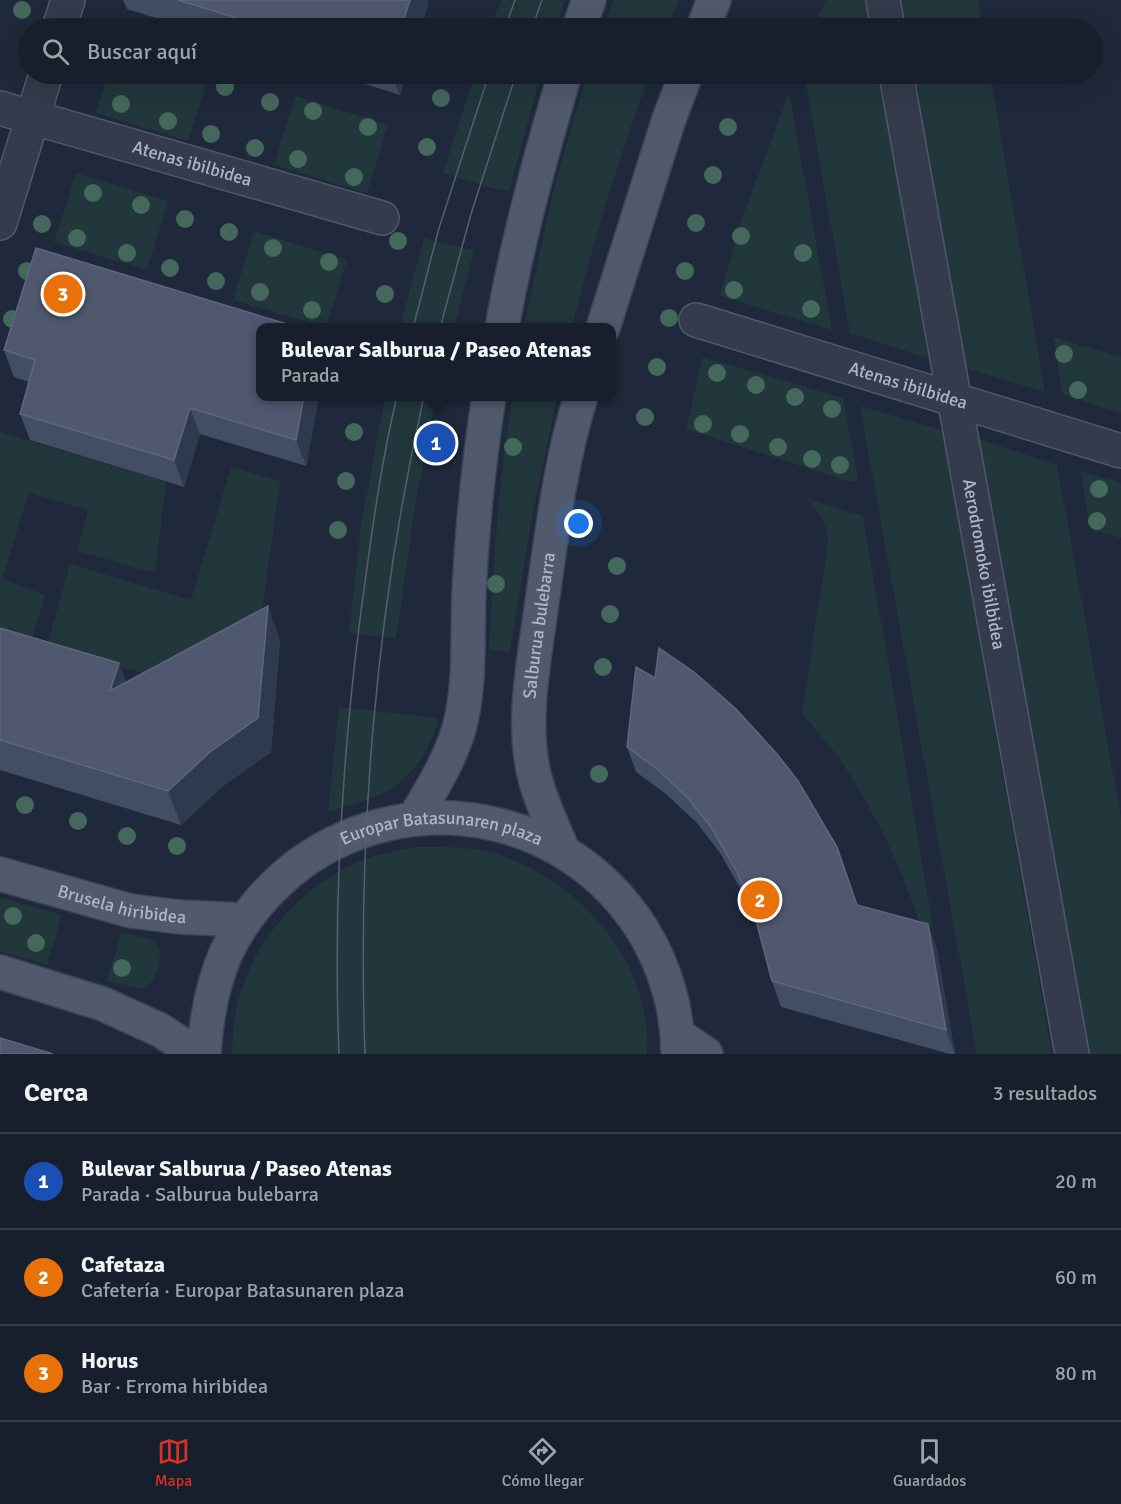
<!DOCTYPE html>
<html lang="es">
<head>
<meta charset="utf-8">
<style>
	:root { --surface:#171f2c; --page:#202734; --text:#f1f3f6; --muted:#9ea2a9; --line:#363d48; --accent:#d93025 }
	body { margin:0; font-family:Signika,sans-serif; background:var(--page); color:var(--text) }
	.you { position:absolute; left:579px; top:524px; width:21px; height:21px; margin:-15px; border:4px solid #fff; border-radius:50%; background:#1a73e8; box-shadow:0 0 0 9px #1a73e833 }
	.badge { display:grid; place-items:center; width:39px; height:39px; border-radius:50%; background:var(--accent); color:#fff; font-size:20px; font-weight:700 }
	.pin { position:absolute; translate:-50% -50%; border:3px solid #fff; box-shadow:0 2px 6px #0006 }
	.popup { position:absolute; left:256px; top:323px; width:360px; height:78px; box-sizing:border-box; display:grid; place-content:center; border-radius:12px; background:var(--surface); filter:drop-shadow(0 2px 4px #0005); font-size:20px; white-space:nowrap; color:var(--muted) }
	.popup b { font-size:22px; color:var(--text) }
	.popup::after { content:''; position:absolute; left:50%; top:100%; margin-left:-12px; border:12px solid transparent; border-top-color:var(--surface) }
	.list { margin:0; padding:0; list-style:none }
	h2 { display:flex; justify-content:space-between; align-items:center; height:78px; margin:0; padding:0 24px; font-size:26px }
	h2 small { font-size:20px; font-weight:400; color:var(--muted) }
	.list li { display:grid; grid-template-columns:39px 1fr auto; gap:18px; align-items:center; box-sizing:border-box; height:96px; padding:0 24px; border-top:2px solid var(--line) }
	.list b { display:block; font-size:22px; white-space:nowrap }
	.list p { margin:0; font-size:20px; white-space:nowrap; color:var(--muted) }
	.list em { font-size:20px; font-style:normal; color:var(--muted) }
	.icon { flex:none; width:33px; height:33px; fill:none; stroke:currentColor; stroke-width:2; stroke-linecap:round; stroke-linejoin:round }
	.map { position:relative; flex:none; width:1121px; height:1054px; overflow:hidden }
	.search { position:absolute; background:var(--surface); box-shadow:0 6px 24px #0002; left:18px; right:18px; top:18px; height:66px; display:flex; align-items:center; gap:15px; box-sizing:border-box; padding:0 21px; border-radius:33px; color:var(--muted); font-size:22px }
	.sheet { height:366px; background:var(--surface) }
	nav { display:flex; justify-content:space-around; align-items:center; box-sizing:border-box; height:84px; border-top:2px solid var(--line); background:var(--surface); font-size:16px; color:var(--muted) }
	nav a { display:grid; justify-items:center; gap:3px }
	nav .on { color:var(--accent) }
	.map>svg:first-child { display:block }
	.green { fill:#21373c }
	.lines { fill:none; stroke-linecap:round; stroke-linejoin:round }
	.minor-casing { stroke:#515869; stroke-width:36 }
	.major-casing { stroke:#3c4455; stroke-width:36 }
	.minor { stroke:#333b4c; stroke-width:33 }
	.major { stroke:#515a6c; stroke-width:33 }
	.tram { stroke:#555e73; stroke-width:1.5 }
	.tree { fill:#44685b }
	.wall { fill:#434d64 }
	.shaded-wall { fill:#303a4f }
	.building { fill:#4f586e; stroke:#5e677c; stroke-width:1.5 }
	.labels { text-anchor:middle; stroke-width:5; stroke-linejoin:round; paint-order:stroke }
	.street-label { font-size:18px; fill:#aeb5c8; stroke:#192030 }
</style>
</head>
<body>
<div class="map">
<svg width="1121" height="1054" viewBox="0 0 1121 1054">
	<rect width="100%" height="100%" fill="#1f293b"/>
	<path class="green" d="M 501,0 L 565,0 L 556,28 L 490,28 Z
		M 613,0 L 679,0 L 668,28 L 603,28 Z
		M 826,0 L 866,0 L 871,28 L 813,28 Z
		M 902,0 L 978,0 L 983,28 L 907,28 Z
		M 108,74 L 209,74 L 188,141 L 96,113 Z
		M 475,74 L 541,74 L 509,191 L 492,188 L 443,173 Z
		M 587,74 L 650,74 C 619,156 593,242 572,327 L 524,327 L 552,196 Z
		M 804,74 L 879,74 L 928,358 L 850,333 Z
		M 914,74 L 990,74 L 1045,392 L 964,368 Z
		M 789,93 L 832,330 L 720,296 L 741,221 Z
		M 295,96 L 388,125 L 367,193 L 274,165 Z
		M 76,173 L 168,201 L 147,270 L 54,242 Z
		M 254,231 L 347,260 L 326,327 L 233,300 Z
		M 424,238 L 474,251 L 454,327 L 400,327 Z
		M 1053,337 L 1121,357 L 1121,413 L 1063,395 Z
		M 703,357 L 843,398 L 858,479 L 851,482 L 686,429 Z
		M 385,397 L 436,397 L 415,506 L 396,639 L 349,633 L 361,526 Z
		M 512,397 L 557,397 L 531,522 L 510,652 L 489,650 C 493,565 499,481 512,397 Z
		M 860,406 L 942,430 L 1052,1054 L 977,1054 Z
		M 0,432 L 166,482 L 155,573 L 77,551 L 88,510 L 29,493 L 2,579 L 45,595 L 31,642 L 0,633 Z
		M 979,439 L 1057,465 L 1121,818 L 1121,1054 L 1087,1054 Z
		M 231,467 L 280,481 L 256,653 L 178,683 L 47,646 L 70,564 L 191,600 Z
		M 1081,471 L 1121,483 L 1121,538 L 1090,529 Z
		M 807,499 L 863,516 L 933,926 L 922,930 C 903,871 877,815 843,764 C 831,746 815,730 802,713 L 828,543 C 827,522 821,515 807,499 Z
		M 339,707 L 438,718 C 433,747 412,778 386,792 C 368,801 347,806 328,812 Z
		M 416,847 C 442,847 469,846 494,853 C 579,880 652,960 647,1054 L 232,1054 C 233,1033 234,1011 241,991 C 259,934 304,886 358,862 C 376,854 397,851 416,847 Z
		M 0,897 L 62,915 L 47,965 L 0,951 Z
		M 121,933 C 144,938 166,936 158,966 C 155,978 153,983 143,989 L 107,981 Z"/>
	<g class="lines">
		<defs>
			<g id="minor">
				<path d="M 883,0 L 888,28"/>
				<path d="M 59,28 L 68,0"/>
				<path id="s1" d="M 896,74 L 1072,1054"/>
				<path id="s2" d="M 0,108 L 382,218"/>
				<path d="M 0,223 L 46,74"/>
				<path id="s3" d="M 696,320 L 1121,451"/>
			</g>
			<g id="major">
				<path d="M 579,28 L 589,0"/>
				<path d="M 703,28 L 714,0"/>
				<path d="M 502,328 C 517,242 540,157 565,74"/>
				<path d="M 603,328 L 669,119 L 686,74"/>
				<path d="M 414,819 C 431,790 449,762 459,729 C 471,685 467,637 469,592 C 472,527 479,461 489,396"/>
				<path id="s4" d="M 563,851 C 553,826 540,801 534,774 C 521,719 535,657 542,602 C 552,534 560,463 581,396"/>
				<path id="s5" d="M 0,874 L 131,911 L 180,917 L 245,920"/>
				<path d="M 0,972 L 103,1004 L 160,1030 L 197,1054"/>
				<path d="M 678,1035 L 706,1054"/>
				<path id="s6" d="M 204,1054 C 206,1019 212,985 226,953 C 242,918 270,886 301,863 C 413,783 568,812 642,929 C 665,966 678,1010 678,1054"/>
			</g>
		</defs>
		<use href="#minor" class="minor-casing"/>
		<use href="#major" class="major-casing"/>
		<use href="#minor" class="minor"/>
		<use href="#major" class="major"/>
		<path class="tram" d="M 505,28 L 515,0
			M 532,28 L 542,0
			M 413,328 L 439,228 L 489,74
			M 440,328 L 471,214 L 516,74
			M 339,1054 C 333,906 342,758 361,611 C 371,539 380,467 397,396
			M 365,1054 C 357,837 376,608 424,396"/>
	</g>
	<g class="tree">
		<circle cx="22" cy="10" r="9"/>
		<circle cx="225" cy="87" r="9"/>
		<circle cx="441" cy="98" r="9"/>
		<circle cx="270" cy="102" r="9"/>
		<circle cx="121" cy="104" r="9"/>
		<circle cx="313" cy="111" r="9"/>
		<circle cx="168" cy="121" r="9"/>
		<circle cx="368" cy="127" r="9"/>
		<circle cx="728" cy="127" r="9"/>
		<circle cx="211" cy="134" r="9"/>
		<circle cx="427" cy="147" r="9"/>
		<circle cx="255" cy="148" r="9"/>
		<circle cx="298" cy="159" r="9"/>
		<circle cx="713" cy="175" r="9"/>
		<circle cx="354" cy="177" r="9"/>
		<circle cx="93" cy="193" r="9"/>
		<circle cx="141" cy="205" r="9"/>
		<circle cx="185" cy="219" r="9"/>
		<circle cx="696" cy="223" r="9"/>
		<circle cx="42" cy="224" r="9"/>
		<circle cx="229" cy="232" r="9"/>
		<circle cx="741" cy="236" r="9"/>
		<circle cx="77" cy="238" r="9"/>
		<circle cx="398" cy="241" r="9"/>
		<circle cx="273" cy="248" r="9"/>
		<circle cx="127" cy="253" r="9"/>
		<circle cx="803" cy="253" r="9"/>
		<circle cx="329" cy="262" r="9"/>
		<circle cx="170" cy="268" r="9"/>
		<circle cx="27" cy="271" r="9"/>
		<circle cx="685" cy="271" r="9"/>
		<circle cx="216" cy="281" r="9"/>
		<circle cx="734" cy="290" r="9"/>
		<circle cx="260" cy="292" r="9"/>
		<circle cx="385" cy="294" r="9"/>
		<circle cx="811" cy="309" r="9"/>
		<circle cx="312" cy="310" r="9"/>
		<circle cx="669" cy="318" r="9"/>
		<circle cx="12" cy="319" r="9"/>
		<circle cx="1064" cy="354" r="9"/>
		<circle cx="657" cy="367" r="9"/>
		<circle cx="717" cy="373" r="9"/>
		<circle cx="756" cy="385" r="9"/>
		<circle cx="1078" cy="390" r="9"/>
		<circle cx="795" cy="397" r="9"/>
		<circle cx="832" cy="409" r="9"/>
		<circle cx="645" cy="417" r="9"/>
		<circle cx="703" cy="424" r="9"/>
		<circle cx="354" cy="432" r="9"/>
		<circle cx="740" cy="434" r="9"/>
		<circle cx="513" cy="447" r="9"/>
		<circle cx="778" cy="447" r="9"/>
		<circle cx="812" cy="459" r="9"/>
		<circle cx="840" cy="465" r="9"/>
		<circle cx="346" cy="481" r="9"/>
		<circle cx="1099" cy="489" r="9"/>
		<circle cx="1097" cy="521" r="9"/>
		<circle cx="338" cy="530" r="9"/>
		<circle cx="617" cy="566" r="9"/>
		<circle cx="496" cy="584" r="9"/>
		<circle cx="610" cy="614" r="9"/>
		<circle cx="603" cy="667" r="9"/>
		<circle cx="599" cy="774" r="9"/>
		<circle cx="25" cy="805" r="9"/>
		<circle cx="78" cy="821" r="9"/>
		<circle cx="127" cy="836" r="9"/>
		<circle cx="177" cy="846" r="9"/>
		<circle cx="13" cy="916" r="9"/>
		<circle cx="36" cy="943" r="9"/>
		<circle cx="122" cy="968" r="9"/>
	</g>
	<path class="wall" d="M 123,0 L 427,0 L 428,5 L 421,28 L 188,28 L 127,9 Z
		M 332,74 L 406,74 L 400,95 Z
		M 4,350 L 319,396 L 306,466 L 200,434 L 184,487 L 30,440 L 20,414 L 29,382 L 14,377 Z
		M 0,628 L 126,682 L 280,640 L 271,752 L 223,786 L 181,825 L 0,770 Z
		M 627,747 L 857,905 L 928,924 L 937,950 L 955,1054 L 950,1054 L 781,1007 L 772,981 L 756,920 L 747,900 L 720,853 L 697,823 L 666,794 L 636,772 Z"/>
	<path class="shaded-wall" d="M 410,0 L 427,0 L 428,5 L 421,28 L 401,28 Z
		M 392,74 L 406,74 L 400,95 Z
		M 304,396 L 319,396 L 306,466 L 296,440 Z
		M 190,408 L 200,434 L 184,487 L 174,460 Z
		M 268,606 L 280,640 L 271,752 L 223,786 L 181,825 L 168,791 Z
		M 119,663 L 132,697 L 110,691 Z
		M 928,924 L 937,950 L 955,1054 L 946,1030 Z"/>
	<path class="building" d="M 178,0 L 410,0 L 401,28 L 269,28 Z
		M 36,248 L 297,327 L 261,327 L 261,396 L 304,396 L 296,440 L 190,408 L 174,460 L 20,414 L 35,360 L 4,350 Z
		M 268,606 L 258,718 L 210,752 L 168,791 L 0,740 L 0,628 L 119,663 L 110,691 Z
		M 659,648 L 694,672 L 736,709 L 777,754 L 798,781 L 837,847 L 857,905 L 928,924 L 946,1030 L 772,981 L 753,909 L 738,874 L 711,827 L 688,798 L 657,769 L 627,747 L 636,667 L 655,678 Z
		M 0,1038 L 53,1054 L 0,1054 Z"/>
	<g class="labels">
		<g class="street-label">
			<text dy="6" stroke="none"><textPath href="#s2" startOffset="200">Atenas ibilbidea</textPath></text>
			<text dy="6" stroke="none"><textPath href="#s3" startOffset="222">Atenas ibilbidea</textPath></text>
			<text dy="6" stroke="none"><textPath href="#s1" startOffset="498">Aerodromoko ibilbidea</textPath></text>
			<text dy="6" stroke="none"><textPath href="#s4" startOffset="232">Salburua bulebarra</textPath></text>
			<text dy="6" stroke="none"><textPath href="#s6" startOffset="372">Europar Batasunaren plaza</textPath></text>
			<text dy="6" stroke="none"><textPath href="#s5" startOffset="126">Brusela hiribidea</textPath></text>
		</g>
	</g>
</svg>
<div class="you"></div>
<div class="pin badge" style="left:436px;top:443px;background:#1a4fb4">1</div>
<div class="popup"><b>Bulevar Salburua / Paseo Atenas</b>Parada</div>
<div class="pin badge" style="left:760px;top:900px;background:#e8710a">2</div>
<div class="pin badge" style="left:63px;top:294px;background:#e8710a">3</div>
<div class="search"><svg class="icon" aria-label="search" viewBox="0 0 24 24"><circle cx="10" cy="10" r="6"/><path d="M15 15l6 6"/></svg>Buscar aquí</div>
</div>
<section class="sheet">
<h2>Cerca<small>3 resultados</small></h2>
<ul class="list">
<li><span class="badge" style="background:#1a4fb4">1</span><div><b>Bulevar Salburua / Paseo Atenas</b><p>Parada · Salburua bulebarra</p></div><em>20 m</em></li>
<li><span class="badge" style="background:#e8710a">2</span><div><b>Cafetaza</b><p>Cafetería · Europar Batasunaren plaza</p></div><em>60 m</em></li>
<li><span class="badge" style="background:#e8710a">3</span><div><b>Horus</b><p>Bar · Erroma hiribidea</p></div><em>80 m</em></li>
</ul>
</section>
<nav>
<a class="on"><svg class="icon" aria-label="map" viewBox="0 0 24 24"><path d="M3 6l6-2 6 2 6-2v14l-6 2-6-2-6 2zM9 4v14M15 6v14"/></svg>Mapa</a>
<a><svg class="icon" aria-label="directions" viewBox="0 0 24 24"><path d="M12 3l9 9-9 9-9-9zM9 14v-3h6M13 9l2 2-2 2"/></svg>Cómo llegar</a>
<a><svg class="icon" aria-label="saved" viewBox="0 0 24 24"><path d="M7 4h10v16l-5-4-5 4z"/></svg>Guardados</a>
</nav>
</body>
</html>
